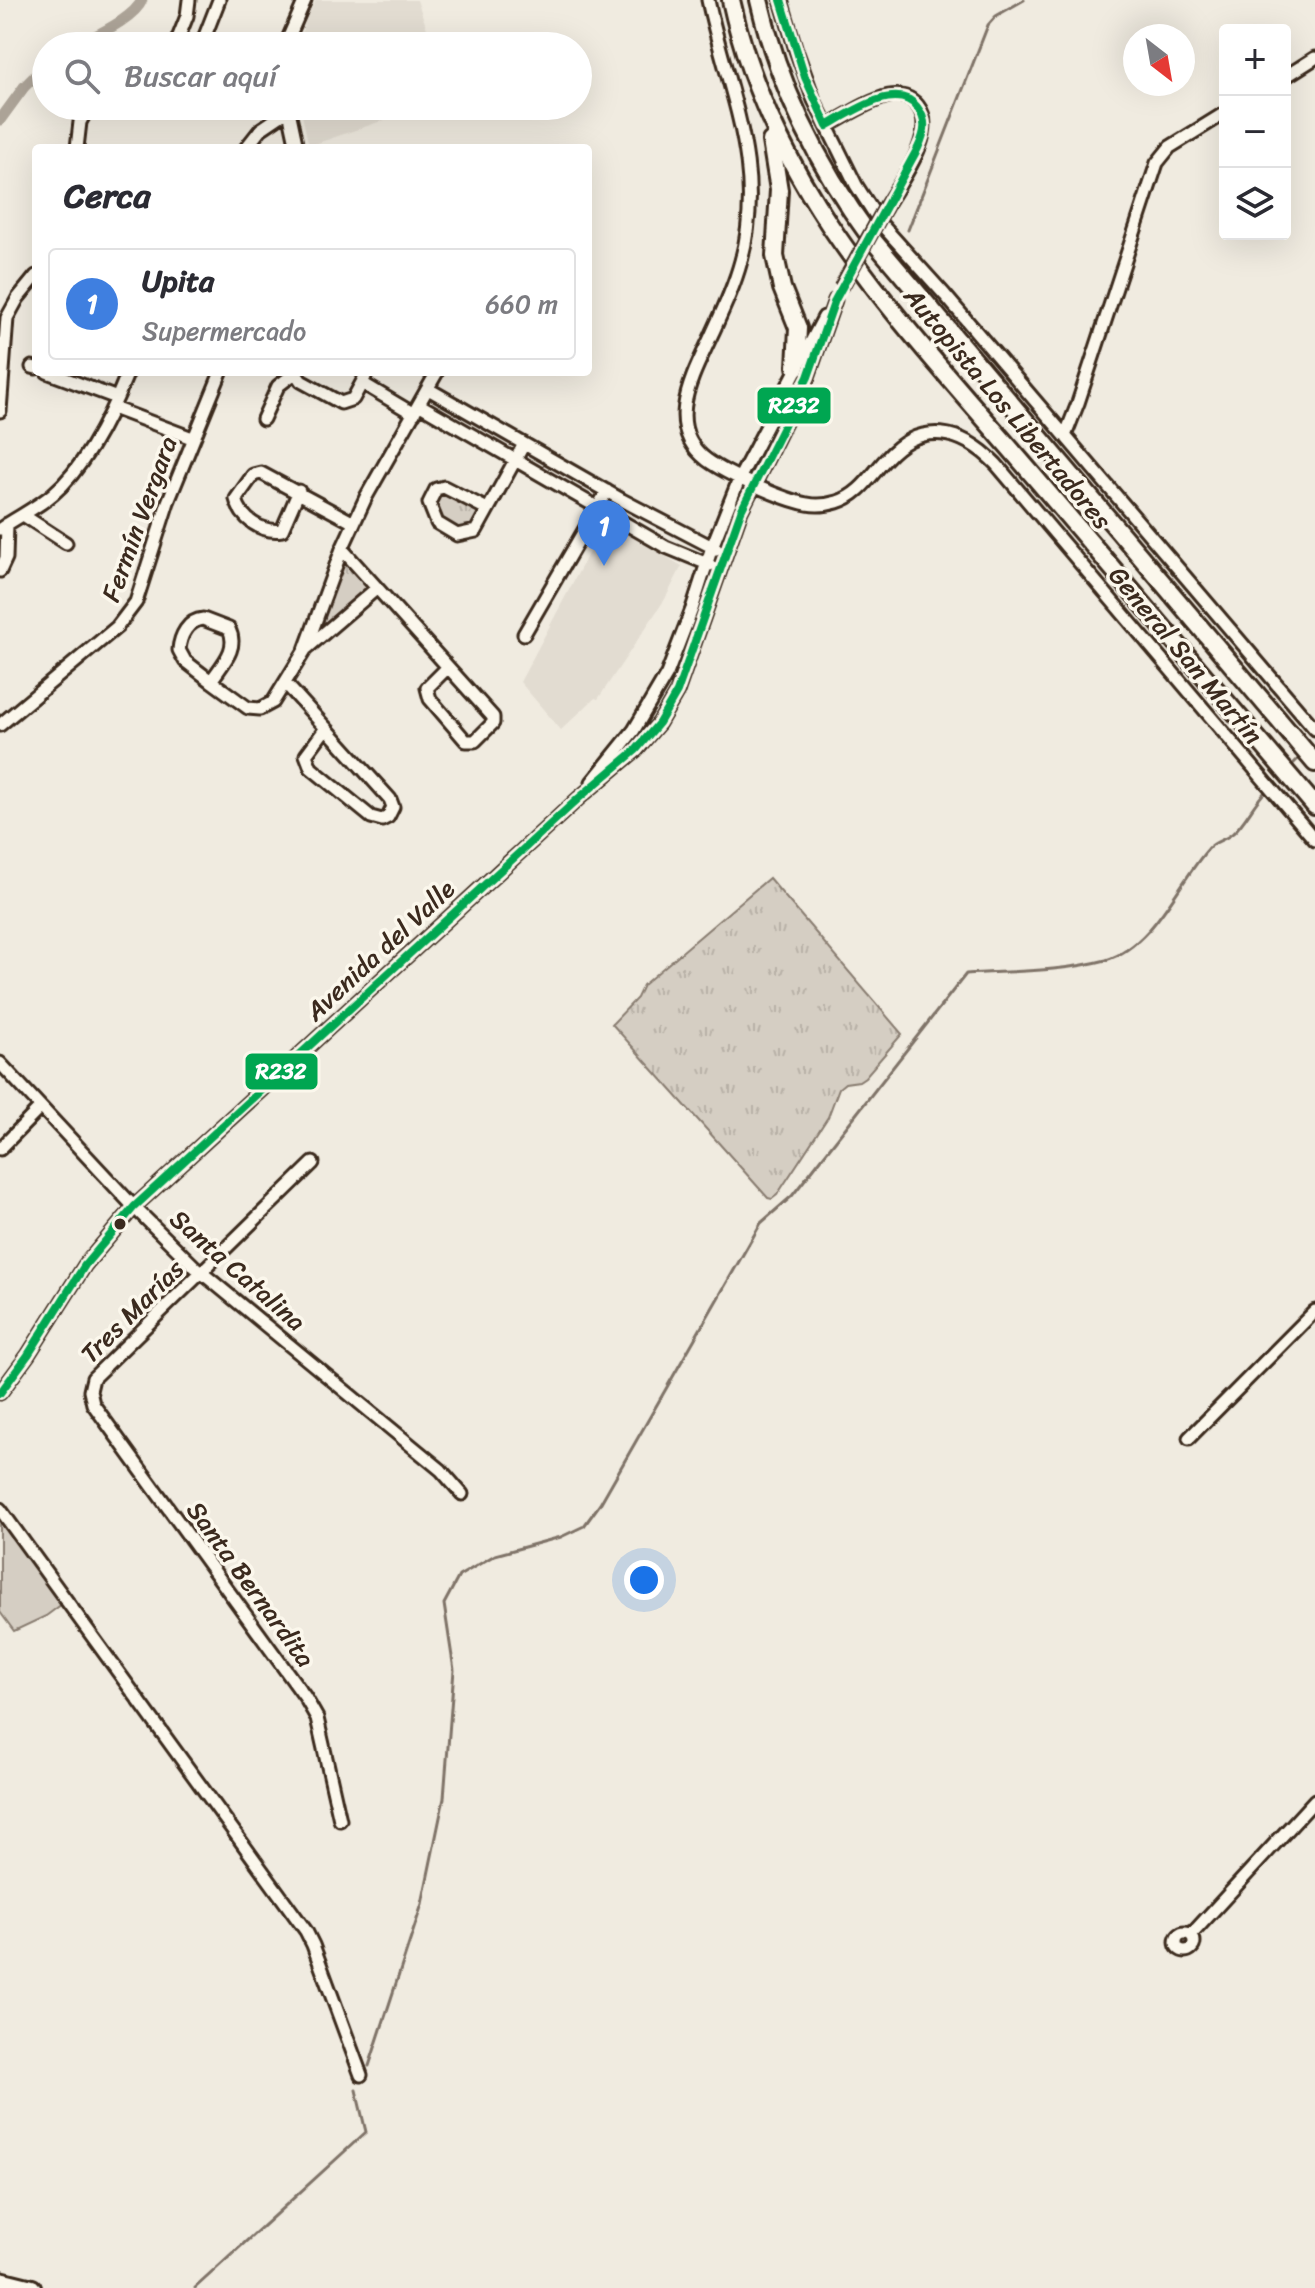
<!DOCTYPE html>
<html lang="es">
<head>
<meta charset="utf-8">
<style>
	:root { --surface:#fff; --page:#f2f2f3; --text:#2b2b33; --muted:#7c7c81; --line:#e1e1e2; --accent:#1f6fb2 }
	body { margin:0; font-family:Sriracha,sans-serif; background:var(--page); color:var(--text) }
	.controls { position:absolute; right:24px; top:24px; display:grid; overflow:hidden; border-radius:8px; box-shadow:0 8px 32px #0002 }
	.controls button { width:72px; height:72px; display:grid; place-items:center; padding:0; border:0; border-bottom:2px solid var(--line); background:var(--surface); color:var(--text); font:40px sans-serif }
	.compass { position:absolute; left:1123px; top:24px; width:72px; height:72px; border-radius:50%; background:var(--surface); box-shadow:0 8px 32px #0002; rotate:149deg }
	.you { position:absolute; left:644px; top:1580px; width:28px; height:28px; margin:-20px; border:6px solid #fff; border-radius:50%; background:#1a73e8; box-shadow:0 0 0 12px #1a73e833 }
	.badge { display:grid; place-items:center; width:52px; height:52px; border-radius:50%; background:var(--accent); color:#fff; font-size:26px; font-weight:700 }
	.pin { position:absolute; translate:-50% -66px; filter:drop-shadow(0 2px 4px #0008) }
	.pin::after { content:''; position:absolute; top:42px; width:28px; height:24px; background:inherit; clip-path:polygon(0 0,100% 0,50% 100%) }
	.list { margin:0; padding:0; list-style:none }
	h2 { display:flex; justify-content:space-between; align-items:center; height:104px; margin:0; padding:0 32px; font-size:34px }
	h2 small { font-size:26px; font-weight:400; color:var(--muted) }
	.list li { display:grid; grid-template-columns:52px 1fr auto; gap:24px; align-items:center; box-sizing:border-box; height:112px; margin:0 16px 16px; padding:0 16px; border:2px solid var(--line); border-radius:8px }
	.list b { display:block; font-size:30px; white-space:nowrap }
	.list p { margin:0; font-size:26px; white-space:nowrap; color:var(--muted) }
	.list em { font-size:26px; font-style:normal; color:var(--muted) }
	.icon { flex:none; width:44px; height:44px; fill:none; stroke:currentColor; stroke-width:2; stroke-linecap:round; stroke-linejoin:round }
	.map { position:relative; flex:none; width:1315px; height:2288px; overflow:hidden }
	.search { position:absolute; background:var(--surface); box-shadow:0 8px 32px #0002; left:32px; top:32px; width:560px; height:88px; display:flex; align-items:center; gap:20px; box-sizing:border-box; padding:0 28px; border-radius:44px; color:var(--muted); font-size:30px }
	.panel { position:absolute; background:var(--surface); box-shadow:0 8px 32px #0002; left:32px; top:144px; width:560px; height:232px; border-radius:8px }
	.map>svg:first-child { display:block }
	.built { fill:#e2dcd1 }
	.grass { fill:url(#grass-tufts); stroke:#887c70; stroke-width:2 }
	.pitch { fill:#d5cec3; stroke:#887c70; stroke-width:2 }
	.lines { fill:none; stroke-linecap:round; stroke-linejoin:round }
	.stream { stroke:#7f7367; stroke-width:3 }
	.canal { stroke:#aca397; stroke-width:11 }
	.minor-casing { stroke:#3b2a1e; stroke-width:17 }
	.highway-casing { stroke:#3b2a1e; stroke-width:22 }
	.minor { stroke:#fbf7ec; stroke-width:11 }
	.highway { stroke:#fbf7ec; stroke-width:16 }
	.minor-bridge-casing { stroke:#3b2a1e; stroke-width:17; stroke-linecap:butt }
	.minor-bridge { stroke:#fbf7ec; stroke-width:11 }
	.bus-1-casing { stroke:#fbf7ec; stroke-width:14 }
	.bus-1 { stroke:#00a651; stroke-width:8 }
	.bus-dot { fill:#3b2a1e; stroke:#fbf7ec; stroke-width:3 }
	.labels { text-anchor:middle; stroke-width:7; stroke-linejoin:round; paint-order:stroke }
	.street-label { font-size:26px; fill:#3b2a1e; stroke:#fbf7ec }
	.line-badge { stroke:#fbf7ec; stroke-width:3 }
	.badge-label { font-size:22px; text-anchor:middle; font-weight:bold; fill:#fff }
</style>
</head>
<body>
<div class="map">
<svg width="1315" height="2288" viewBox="0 0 1315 2288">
	<defs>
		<pattern id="grass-tufts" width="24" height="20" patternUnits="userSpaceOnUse" patternTransform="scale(2)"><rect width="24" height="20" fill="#d5cec3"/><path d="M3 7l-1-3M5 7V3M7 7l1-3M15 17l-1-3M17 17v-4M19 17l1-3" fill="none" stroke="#b8b1a7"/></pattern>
	</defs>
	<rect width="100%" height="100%" fill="#f0ebe0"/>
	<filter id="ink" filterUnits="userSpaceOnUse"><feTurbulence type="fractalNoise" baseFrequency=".0125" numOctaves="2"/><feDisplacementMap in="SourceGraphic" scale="16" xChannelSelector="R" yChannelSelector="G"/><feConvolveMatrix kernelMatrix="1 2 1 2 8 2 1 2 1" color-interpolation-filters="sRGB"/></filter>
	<g filter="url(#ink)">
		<path class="built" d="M 316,0 L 417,0 L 433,46 L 298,46 L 307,17 Z
			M 300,106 L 425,106 L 309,146 Z
			M 605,522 L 682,566 L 665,599 L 598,699 L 595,698 L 561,730 L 520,682 Z"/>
		<path class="grass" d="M 444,491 L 479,510 L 479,515 L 471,527 L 458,531 L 441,521 L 433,508 L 437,493 Z
			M 345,559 L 371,588 L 316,634 Z
			M 769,878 L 902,1034 L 865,1077 L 859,1081 L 845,1083 L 839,1088 L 828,1117 L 777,1195 L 772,1199 L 768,1198 L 612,1024 L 637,998 L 643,985 Z"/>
		<path class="pitch" d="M 0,1519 L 62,1604 L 46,1616 L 14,1631 L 0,1612 Z"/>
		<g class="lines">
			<path class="stream" d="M 908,230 L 988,25 L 996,16 L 1024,0
				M 1289,768 L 1301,756
				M 369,2066 L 422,1904 L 444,1798 L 454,1670 L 444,1604 L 459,1576 L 495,1555 L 561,1537 L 584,1526 L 600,1504 L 761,1223 L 792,1196 L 966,974 C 1012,971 1061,972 1106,960 C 1153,946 1178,883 1208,849 C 1214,841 1226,840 1233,833 C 1245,823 1254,802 1267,790
				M 195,2288 L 366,2132 L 356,2090"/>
			<path class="canal" d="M 76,46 C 94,36 134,19 142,0
				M 0,120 L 24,87 L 46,65"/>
			<defs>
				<path id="minor" d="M 708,0 C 727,91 767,166 741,261 C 734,287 723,310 712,334 C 694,374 662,426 707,460 C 726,474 784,500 807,504 C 817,506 827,505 837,502 C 860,495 871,475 886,459 C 921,420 962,429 996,464 L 1315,840
					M 781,0 L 796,50 L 814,100 L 856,185 L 881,224 L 945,295 L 1315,729
					M 175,46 L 187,16 L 189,0
					M 201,46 L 219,0
					M 285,46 L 305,0
					M 1285,77 L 1315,58
					M 288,106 L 297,148
					M 827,126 C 846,116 868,101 889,96 C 900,94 911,97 918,106 C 939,133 899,183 885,208
					M 77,148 L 80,122 L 89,106
					M 246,148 L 261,129 L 289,110
					M 32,367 L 36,368
					M 47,372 L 117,398
					M 295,372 L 301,381 L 341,403 L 353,399 L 365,377 L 362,372
					M 362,383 L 414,414
					M 430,390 L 622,500 L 716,549
					M 420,405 L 666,547 L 710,565
					M 113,408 L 192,438
					M 0,411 L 7,318 L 18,298 L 36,276
					M 263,419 L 278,386 L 295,373
					M 1065,436 L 1078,403 L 1157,163 L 1170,147 L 1225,113
					M 299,491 L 282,530 C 261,533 241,519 236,499 L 253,475 L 261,473 L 354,523
					M 487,509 L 444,487 L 436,489 L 429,503 L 437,523 L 457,535 L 476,531 L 524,444
					M 23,515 L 66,543
					M 0,529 C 17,517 37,508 53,494 C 86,466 112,412 128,372
					M 342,549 L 493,717 L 493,723 L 475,741 L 466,741 L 430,699 L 427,688 L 448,667
					M 0,571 L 6,558 L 7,524
					M 203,619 L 229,629 C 239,649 222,664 211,681 L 185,661 L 179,650 C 180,636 188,620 203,619 Z
					M 524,634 L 607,491
					M 307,648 L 377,588
					M 211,681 L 248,708 L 260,709 L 273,702 L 305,650 L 342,549 L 366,497 L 437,372
					M 286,684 L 326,728
					M 0,725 L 117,627 L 136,602 L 168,502 L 221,372
					M 326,728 L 390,799 L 393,807 L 388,817 L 382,820 L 371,817 L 311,768 L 306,755 Z
					M 592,782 L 634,730 L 667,674 L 692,609 L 712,547 L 740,477 L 824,317
					M 0,1063 L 134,1207 L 195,1267 L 441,1470 L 462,1494
					M 0,1149 L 41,1107
					M 313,1163 L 93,1378 L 90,1391 L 93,1404 L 305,1697 L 317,1718 L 340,1820
					M 0,1393 L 28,1355 L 85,1265 L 134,1207 L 579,798 L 636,750 L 659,723 L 677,692 L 741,511 L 808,377 L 835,300
					M 1189,1438 L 1315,1311
					M 0,1509 L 306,1931 L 313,1945 L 361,2075
					M1176 1942a9 9 0 1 1 18 0a9 9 0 1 1-18 0Z
					M 1191,1935 L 1315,1800"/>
				<path id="highway" d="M 731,0 C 773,195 907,327 1032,474 C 1126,585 1221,695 1315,806
					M 759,0 C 779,88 818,166 871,238 L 1315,763
					M 771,141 L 779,190 L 775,256 L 782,288 L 798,328 L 796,367
					M 0,2280 L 32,2288"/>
			</defs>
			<use href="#minor" class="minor-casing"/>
			<use href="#highway" class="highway-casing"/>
			<use href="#minor" class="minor"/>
			<use href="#highway" class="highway"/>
			<defs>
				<path id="minor-bridge" d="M 841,288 L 885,208"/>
			</defs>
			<use href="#minor-bridge" class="minor-bridge-casing"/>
			<use href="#minor-bridge" class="minor-bridge"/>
			<defs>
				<path id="bus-1" d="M 781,0 L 805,77 L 827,126
					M 0,1393 L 28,1355 L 85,1265 L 134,1207 L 579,798 L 636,750 L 659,723 L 677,692 L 741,511 L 808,377 L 835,300 L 918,148 C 925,133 928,121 917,107 C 897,80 849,114 827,126"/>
			</defs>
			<use href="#bus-1" class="bus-1-casing"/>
			<use href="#bus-1" class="bus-1"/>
		</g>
	</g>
	<circle class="bus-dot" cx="120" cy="1224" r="7"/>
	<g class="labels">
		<g class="street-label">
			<text transform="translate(1008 408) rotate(50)" y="9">Autopista Los Libertadores</text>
			<text transform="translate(139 519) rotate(-70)" y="9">Fermín Vergara</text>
			<text transform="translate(1186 655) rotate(50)" y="9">General San Martín</text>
			<text transform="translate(380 950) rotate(-43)" y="9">Avenida del Valle</text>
			<text transform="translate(238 1270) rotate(41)" y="9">Santa Catalina</text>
			<text transform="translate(132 1311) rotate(-45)" y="9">Tres Marías</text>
			<text transform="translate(251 1584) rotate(54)" y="9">Santa Bernardita</text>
		</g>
	</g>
	<g class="line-badge">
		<rect x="756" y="386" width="76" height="39" rx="8" fill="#00a651"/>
		<rect x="244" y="1052" width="75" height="39" rx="8" fill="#00a651"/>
	</g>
	<g class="badge-label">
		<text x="794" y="413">R232</text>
		<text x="281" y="1079">R232</text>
	</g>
</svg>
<div class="controls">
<button>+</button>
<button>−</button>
<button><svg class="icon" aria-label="layers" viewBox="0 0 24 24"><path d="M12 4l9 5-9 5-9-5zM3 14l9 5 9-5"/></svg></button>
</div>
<svg class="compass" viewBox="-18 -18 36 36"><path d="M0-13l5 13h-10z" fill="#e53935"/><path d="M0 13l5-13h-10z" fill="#7c7c81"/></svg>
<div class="you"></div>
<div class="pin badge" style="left:604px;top:566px;background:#3f7fe0">1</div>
<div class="search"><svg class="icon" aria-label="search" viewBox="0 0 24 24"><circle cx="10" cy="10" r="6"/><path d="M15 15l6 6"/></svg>Buscar aquí</div>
<section class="panel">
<h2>Cerca<small></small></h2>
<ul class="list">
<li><span class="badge" style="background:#3f7fe0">1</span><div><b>Upita</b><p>Supermercado</p></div><em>660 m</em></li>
</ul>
</section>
</div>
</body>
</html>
